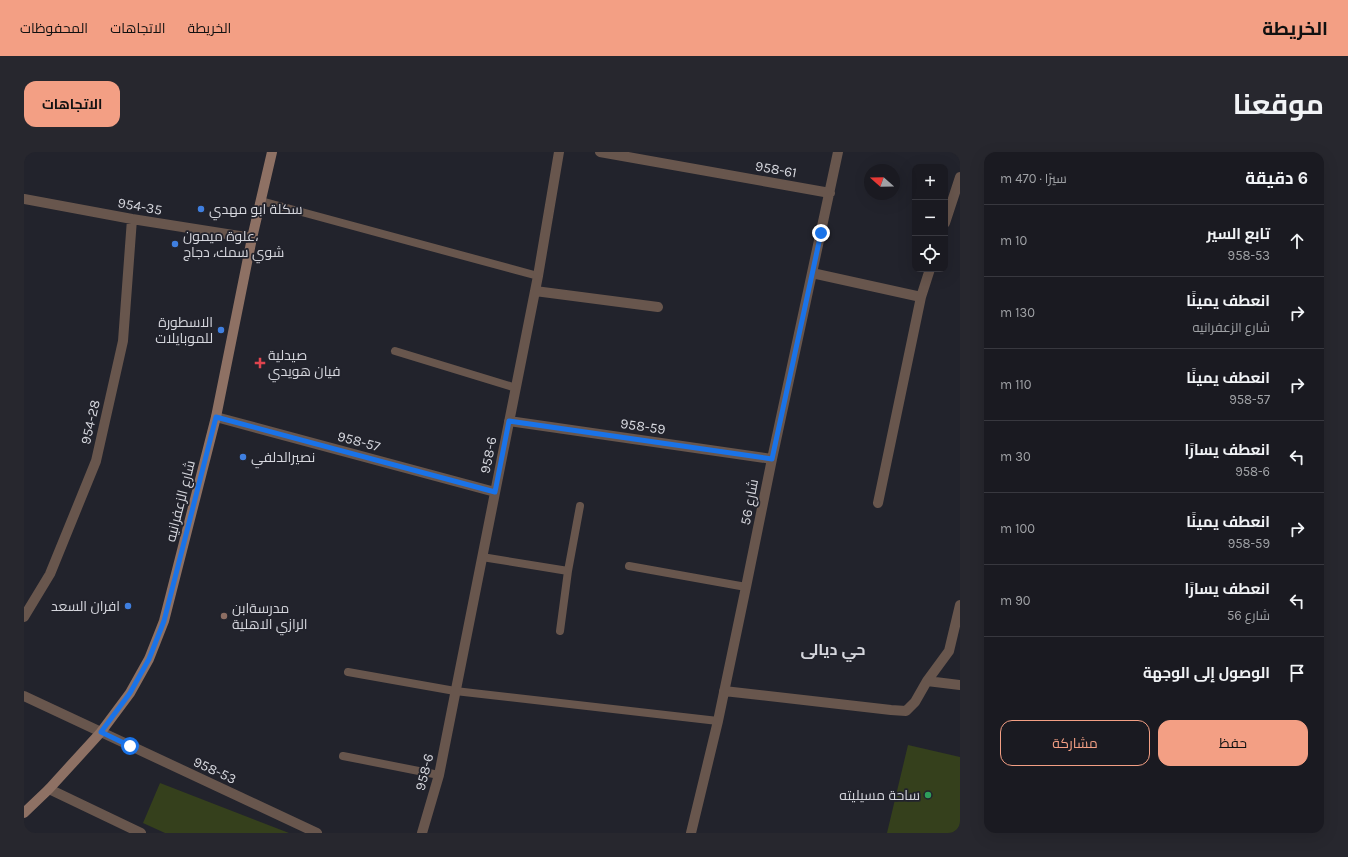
<!DOCTYPE html>
<html lang="ar">
<head>
<meta charset="utf-8">
<style>
	:root { --surface:#1a1a21; --page:#27272e; --text:#f1f3f6; --muted:#9fa1a5; --line:#38383f; --accent:#f39f84 }
	body { margin:0; font-family:Karla,Cairo,sans-serif; background:var(--page); color:var(--text); direction:rtl }
	.controls { position:absolute; right:12px; top:12px; display:grid; overflow:hidden; border-radius:8px; box-shadow:0 4px 16px #0002 }
	.controls button { width:36px; height:36px; display:grid; place-items:center; padding:0; border:0; border-bottom:1px solid var(--line); background:var(--surface); color:var(--text); font:20px sans-serif }
	.compass { position:absolute; left:840px; top:12px; width:36px; height:36px; border-radius:50%; background:var(--surface); box-shadow:0 4px 16px #0002; rotate:290deg }
	.stop { position:absolute; width:12px; height:12px; margin:-9px; border:3px solid #1a73e8; border-radius:50%; background:#fff }
	.stop.end { background:#1a73e8; border-color:#fff; box-shadow:0 1px 4px #0008 }
	.list { margin:0; padding:0; list-style:none }
	h2 { display:flex; justify-content:space-between; align-items:center; height:52px; margin:0; padding:0 16px; font-size:17px }
	h2 small { font-size:13px; font-weight:400; color:var(--muted) }
	.list li { display:grid; grid-template-columns:26px 1fr auto; gap:12px; align-items:center; box-sizing:border-box; height:72px; padding:0 16px; border-top:1px solid var(--line) }
	.list b { display:block; font-size:15px; white-space:nowrap }
	.list p { margin:0; font-size:13px; white-space:nowrap; color:var(--muted) }
	.list em { font-size:13px; font-style:normal; color:var(--muted) }
	.actions { display:flex; gap:8px; padding:12px 16px }
	.actions a { flex:1; padding:9px 0; border:1px solid var(--accent); border-radius:12px; text-align:center; font-size:14px; color:var(--accent) }
	.actions .main { background:var(--accent); color:#111 }
	.icon { flex:none; width:22px; height:22px; fill:none; stroke:currentColor; stroke-width:2; stroke-linecap:round; stroke-linejoin:round }
	.map { position:relative; flex:none; width:936px; height:681px; overflow:hidden; direction:ltr; border-radius:12px }
	header { display:flex; align-items:center; gap:24px; box-sizing:border-box; height:56px; padding:0 20px; background:var(--accent); color:#111 }
	header strong { font-size:19px }
	nav { display:flex; gap:22px; margin-inline-start:auto; font-size:14px }
	.intro { display:flex; align-items:center; justify-content:space-between; box-sizing:border-box; height:96px; padding:0 24px }
	h1 { margin:0; font-size:28px }
	.button { padding:10px 18px; border-radius:12px; background:var(--accent); color:#111; font-size:14px; font-weight:700 }
	main { display:flex; gap:24px; padding:0 24px }
	aside { flex:1; background:var(--surface); border-radius:12px; box-shadow:0 4px 16px #0002 }
	.map>svg:first-child { display:block }
	.grass { fill:#35401c }
	.lines { fill:none; stroke-linecap:round; stroke-linejoin:round }
	.lane { stroke:#68564d; stroke-width:8 }
	.street { stroke:#68564d; stroke-width:10 }
	.secondary { stroke:#8e7164; stroke-width:10 }
	.route { stroke:#1a73e8; stroke-width:5 }
	.shop-dot { fill:#3f7fe0; stroke:#22232c; stroke-width:1.5 }
	.health-dot { fill:#e0444e; stroke:#22232c; stroke-width:1.5 }
	.education-dot { fill:#8d6e63; stroke:#22232c; stroke-width:1.5 }
	.leisure-dot { fill:#2e9e5b; stroke:#22232c; stroke-width:1.5 }
	.labels { text-anchor:middle; stroke-width:3.5; stroke-linejoin:round; paint-order:stroke }
	.street-label { font-size:14px; fill:#d5d6dd; stroke:#22232c }
	.poi-label { font-size:14px; fill:#d5d6dd; stroke:#22232c; text-anchor:start }
	.quarter-label { font-size:16px; font-weight:bold; fill:#d5d6dd; stroke:#22232c }
</style>
</head>
<body>
<header>
<strong>الخريطة</strong>
<nav><a>الخريطة</a><a>الاتجاهات</a><a>المحفوظات</a></nav>
</header>
<div class="intro"><h1>موقعنا</h1><a class="button">الاتجاهات</a></div>
<main>
<aside>
<h2>6 دقيقة<small>سيرًا · 470 m</small></h2>
<ul class="list">
<li><svg class="icon" aria-label="ahead" viewBox="0 0 24 24"><path d="M12 20V5M6 11l6-6 6 6"/></svg><div><b>تابع السير</b><p>958-53</p></div><em>10 m</em></li>
<li><svg class="icon" aria-label="right" viewBox="0 0 24 24"><path d="M7 20v-9h11M14 6l5 5-5 5"/></svg><div><b>انعطف يمينًا</b><p>شارع الزعفرانيه</p></div><em>130 m</em></li>
<li><svg class="icon" aria-label="right" viewBox="0 0 24 24"><path d="M7 20v-9h11M14 6l5 5-5 5"/></svg><div><b>انعطف يمينًا</b><p>958-57</p></div><em>110 m</em></li>
<li><svg class="icon" aria-label="left" viewBox="0 0 24 24"><path d="M17 20v-9H6M10 6l-5 5 5 5"/></svg><div><b>انعطف يسارًا</b><p>958-6</p></div><em>30 m</em></li>
<li><svg class="icon" aria-label="right" viewBox="0 0 24 24"><path d="M7 20v-9h11M14 6l5 5-5 5"/></svg><div><b>انعطف يمينًا</b><p>958-59</p></div><em>100 m</em></li>
<li><svg class="icon" aria-label="left" viewBox="0 0 24 24"><path d="M17 20v-9H6M10 6l-5 5 5 5"/></svg><div><b>انعطف يسارًا</b><p>شارع 56</p></div><em>90 m</em></li>
<li><svg class="icon" aria-label="arrive" viewBox="0 0 24 24"><path d="M6 21V4h12l-3 4 3 4H6"/></svg><div><b>الوصول إلى الوجهة</b></div></li>
</ul>
<div class="actions"><a class="main">حفظ</a><a>مشاركة</a></div>
</aside>
<div class="map">
<svg width="936" height="681" viewBox="0 0 936 681">
	<rect width="100%" height="100%" fill="#22232c"/>
	<path class="grass" d="M 884,593 L 936,605 L 936,681 L 863,681 Z
		M 136,631 L 265,681 L 141,681 L 119,671 Z"/>
	<g class="lines">
		<path class="lane" d="M 237,49 L 514,124
			M 371,199 L 492,236
			M 458,405 L 544,419
			M 605,414 L 722,435
			M 536,479 L 544,419 L 556,354
			M 324,520 L 431,539 L 694,569
			M 319,604 L 415,623"/>
		<path class="street" d="M 576,0 L 806,41
			M 0,47 L 108,67 L 228,86
			M 921,71 L 936,25
			M 788,121 L 897,145
			M 511,139 L 634,155
			M 192,265 L 471,340
			M 485,269 L 748,307
			M 854,351 L 897,145 L 906,117
			M 0,465 L 26,422 L 72,309 L 99,189 L 108,67
			M 903,529 L 936,533
			M 700,539 L 867,558 L 882,559 L 891,550 L 903,529 L 925,499 L 936,453
			M 0,544 L 293,681
			M 25,637 L 117,681
			M 398,681 L 415,623 L 514,124 L 535,0
			M 667,681 L 694,569 L 722,435 L 748,307 L 814,0"/>
		<path class="secondary" d="M 0,661 L 25,637 L 77,580 L 106,541 L 125,507 L 140,469 L 192,265 L 228,86 L 248,0"/>
	</g>
	<g class="lines">
		<path class="route" d="M 106,594 L 77,580 L 106,541 L 125,507 L 140,469 L 192,265 L 471,340 L 485,269 L 748,307 L 797,81"/>
	</g>
	<g class="shop-dot">
		<circle cx="177" cy="57" r="4"/>
		<circle cx="151" cy="92" r="4"/>
		<circle cx="197" cy="178" r="4"/>
		<circle cx="219" cy="305" r="4"/>
		<circle cx="104" cy="454" r="4"/>
	</g>
	<path class="health-dot" d="M234 205h4v4h4v4h-4v4h-4v-4h-4v-4h4z"/>
	<circle class="education-dot" cx="200" cy="464" r="4"/>
	<circle class="leisure-dot" cx="904" cy="643" r="4"/>
	<g class="labels">
		<g class="street-label">
			<text transform="translate(752 17) rotate(10)" y="5">958-61</text>
			<text transform="translate(116 54) rotate(10)" y="5">954-35</text>
			<text transform="translate(66 270) rotate(-77)" y="5">954-28</text>
			<text transform="translate(619 274) rotate(8)" y="5">958-59</text>
			<text transform="translate(335 289) rotate(15)" y="5">958-57</text>
			<text transform="translate(464 303) rotate(-79)" y="5">958-6</text>
			<text transform="translate(156 349) rotate(-76)" y="5">شارع الزعفرانيه</text>
			<text transform="translate(725 350) rotate(-79)" y="5">شارع 56</text>
			<text transform="translate(191 618) rotate(25)" y="5">958-53</text>
			<text transform="translate(400 620) rotate(-76)" y="5">958-6</text>
		</g>
		<g class="poi-label">
			<text x="185" y="62">سكلة ابو مهدي</text>
			<text x="159" y="89">علوة ميمون،<tspan x="159" dy="16">شوي سمك، دجاج</tspan></text>
			<text x="189" y="175" text-anchor="end">الاسطورة<tspan x="189" dy="16">للموبايلات</tspan></text>
			<text x="244" y="208">صيدلية<tspan x="244" dy="16">فيان هويدي</tspan></text>
			<text x="227" y="310">نصيرالدلفي</text>
			<text x="96" y="459" text-anchor="end">افران السعد</text>
			<text x="208" y="461">مدرسةابن<tspan x="208" dy="16">الرازي الاهلية</tspan></text>
			<text x="896" y="648" text-anchor="end">ساحة مسيليته</text>
		</g>
		<g class="quarter-label">
			<text x="809" y="503">حي ديالى</text>
		</g>
	</g>
</svg>
<div class="controls">
<button>+</button>
<button>−</button>
<button><svg class="icon" aria-label="locate" viewBox="0 0 24 24"><circle cx="12" cy="12" r="6"/><path d="M12 2v4M12 18v4M2 12h4M18 12h4"/></svg></button>
</div>
<svg class="compass" viewBox="-18 -18 36 36"><path d="M0-13l5 13h-10z" fill="#e53935"/><path d="M0 13l5-13h-10z" fill="#9fa1a5"/></svg>
<div class="stop" style="left:106px;top:594px"></div>
<div class="stop end" style="left:797px;top:81px"></div>
</div>
</main>
</body>
</html>
